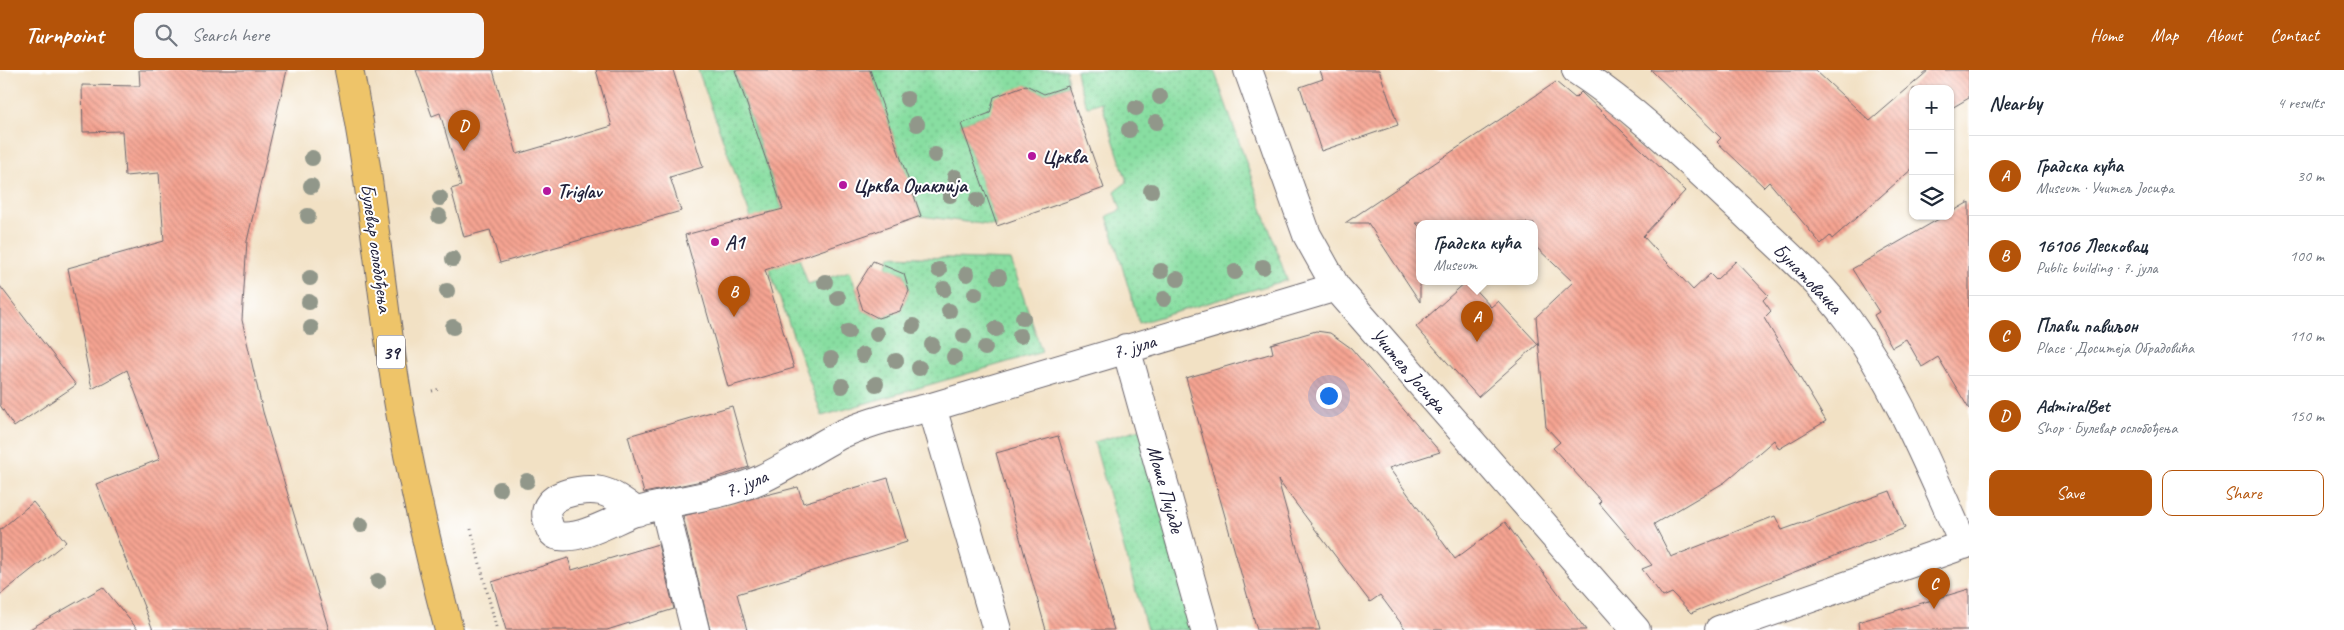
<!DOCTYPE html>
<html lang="en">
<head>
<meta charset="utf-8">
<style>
	:root { --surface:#fff; --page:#f6f6f7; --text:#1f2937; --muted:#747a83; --line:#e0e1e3; --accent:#b45309 }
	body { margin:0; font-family:Caveat,sans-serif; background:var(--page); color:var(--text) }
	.controls { position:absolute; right:15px; top:15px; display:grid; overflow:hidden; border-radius:10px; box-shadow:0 1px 4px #0004 }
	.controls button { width:45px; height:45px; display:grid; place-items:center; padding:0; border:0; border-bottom:1px solid var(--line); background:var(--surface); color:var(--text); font:25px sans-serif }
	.you { position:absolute; left:1328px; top:325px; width:18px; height:18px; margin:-12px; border:4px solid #fff; border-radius:50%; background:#1a73e8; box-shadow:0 0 0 8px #1a73e833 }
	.badge { display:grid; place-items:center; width:32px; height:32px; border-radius:50%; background:var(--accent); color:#fff; font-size:16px; font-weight:700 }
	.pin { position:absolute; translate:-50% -41px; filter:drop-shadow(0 1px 2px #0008) }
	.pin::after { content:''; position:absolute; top:26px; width:18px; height:15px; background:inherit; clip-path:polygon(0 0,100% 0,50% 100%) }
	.popup { position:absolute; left:1416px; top:150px; width:122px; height:65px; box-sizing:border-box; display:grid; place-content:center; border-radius:10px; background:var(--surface); filter:drop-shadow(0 1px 4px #0005); font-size:16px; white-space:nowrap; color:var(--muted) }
	.popup b { font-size:19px; color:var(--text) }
	.popup::after { content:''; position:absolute; left:50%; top:100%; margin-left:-10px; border:10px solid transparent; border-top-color:var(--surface) }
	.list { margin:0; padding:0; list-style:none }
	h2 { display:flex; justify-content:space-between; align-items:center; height:65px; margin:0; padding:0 20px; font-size:21px }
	h2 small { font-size:16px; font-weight:400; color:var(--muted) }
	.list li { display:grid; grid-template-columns:32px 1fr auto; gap:15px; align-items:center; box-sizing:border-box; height:80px; padding:0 20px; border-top:1px solid var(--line) }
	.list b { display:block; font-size:19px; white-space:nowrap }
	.list p { margin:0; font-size:16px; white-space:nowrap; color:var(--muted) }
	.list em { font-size:16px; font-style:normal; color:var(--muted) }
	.actions { display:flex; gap:10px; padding:15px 20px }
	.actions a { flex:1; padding:11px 0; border:1px solid var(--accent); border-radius:10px; text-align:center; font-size:18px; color:var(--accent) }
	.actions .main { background:var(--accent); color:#fff }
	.icon { flex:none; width:28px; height:28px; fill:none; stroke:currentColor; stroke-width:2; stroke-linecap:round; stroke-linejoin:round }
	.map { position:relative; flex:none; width:1969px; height:560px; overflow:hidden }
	header { display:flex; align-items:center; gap:30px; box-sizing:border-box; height:70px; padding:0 25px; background:var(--accent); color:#fff }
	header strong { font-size:24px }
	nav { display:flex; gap:28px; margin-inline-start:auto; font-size:18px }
	.search { width:350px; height:45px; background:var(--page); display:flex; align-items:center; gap:12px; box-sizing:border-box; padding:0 18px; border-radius:10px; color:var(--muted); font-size:19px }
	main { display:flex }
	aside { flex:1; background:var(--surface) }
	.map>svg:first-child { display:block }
	.grass { fill:url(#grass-dots); stroke:#55806e }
	.building { fill:url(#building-back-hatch) }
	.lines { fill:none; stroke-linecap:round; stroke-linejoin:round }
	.minor-casing { stroke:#6b656b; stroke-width:30 }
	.major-casing { stroke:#6b656b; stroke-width:30 }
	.path { stroke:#6b656b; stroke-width:3; stroke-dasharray:1 4; stroke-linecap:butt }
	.minor { stroke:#fff; stroke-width:28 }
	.major { stroke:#eec469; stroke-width:28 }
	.tree { fill:#91978a }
	.poi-dot { fill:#b5179e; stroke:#fff; stroke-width:2 }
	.labels { text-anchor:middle; stroke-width:4; stroke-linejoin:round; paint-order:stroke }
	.shield { fill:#fff; stroke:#646476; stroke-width:1 }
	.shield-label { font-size:19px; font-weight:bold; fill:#22223b }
	.poi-label { font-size:20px; font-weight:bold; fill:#22223b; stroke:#fff; text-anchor:start }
	.street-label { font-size:20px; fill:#22223b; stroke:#fff }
</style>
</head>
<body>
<header>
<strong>Turnpoint</strong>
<div class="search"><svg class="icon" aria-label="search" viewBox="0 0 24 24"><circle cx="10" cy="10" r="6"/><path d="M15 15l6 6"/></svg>Search here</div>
<nav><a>Home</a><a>Map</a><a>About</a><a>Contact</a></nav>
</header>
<main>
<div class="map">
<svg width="1969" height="560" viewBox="0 0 1969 560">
	<defs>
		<pattern id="grass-dots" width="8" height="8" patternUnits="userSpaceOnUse" patternTransform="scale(1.25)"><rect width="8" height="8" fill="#88dea1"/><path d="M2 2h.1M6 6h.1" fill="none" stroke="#75be8c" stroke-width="1.8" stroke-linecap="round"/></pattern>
		<pattern id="building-back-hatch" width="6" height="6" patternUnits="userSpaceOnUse" patternTransform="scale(1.25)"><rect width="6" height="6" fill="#f6a492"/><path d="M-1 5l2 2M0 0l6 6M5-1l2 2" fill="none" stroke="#c78578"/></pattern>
	</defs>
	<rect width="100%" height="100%" fill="#fff"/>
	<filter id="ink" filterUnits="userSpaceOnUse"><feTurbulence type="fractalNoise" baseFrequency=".02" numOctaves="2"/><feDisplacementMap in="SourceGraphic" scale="10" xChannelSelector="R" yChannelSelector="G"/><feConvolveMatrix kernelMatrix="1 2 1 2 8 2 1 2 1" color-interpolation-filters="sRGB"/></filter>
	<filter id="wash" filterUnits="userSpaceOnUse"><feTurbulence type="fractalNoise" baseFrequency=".0096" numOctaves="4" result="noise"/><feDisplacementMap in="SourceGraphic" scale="20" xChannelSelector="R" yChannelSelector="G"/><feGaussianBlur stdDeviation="1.12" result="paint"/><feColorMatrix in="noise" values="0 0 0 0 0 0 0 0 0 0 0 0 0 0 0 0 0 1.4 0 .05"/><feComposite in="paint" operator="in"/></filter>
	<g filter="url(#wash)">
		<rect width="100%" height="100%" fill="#f2e1c4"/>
		<path class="grass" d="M 698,0 L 742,0 L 735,3 L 808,214 L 850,201 L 863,240 L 878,248 L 900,241 L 909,221 L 904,204 L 887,197 L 890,186 L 1011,190 L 1042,282 L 822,346 Z
			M 870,0 L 1066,0 L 1068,15 L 1044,24 L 1026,15 L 990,43 L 961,54 L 997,156 L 921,146 Z
			M 1076,0 L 1214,0 L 1287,210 L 1139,253 L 1107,146 L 1121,140 L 1115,121 L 1127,112 L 1101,32 L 1087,37 L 1078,12 Z
			M 1140,359 L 1197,560 L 1147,560 L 1094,372 Z"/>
		<g id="blocks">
			<path class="building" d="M 139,0 L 287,0 L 247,171 L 242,250 L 263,342 L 329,560 L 153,560 L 96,414 L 160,389 L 127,300 L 92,319 L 68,198 L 164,171 L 159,103 L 125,106 L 122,61 L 83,62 L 82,15 L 140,16 Z
				M 416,0 L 493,0 L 517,84 L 612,56 L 596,0 L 673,0 L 703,97 L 670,107 L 681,141 L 500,193 L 490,160 L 464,167 L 451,119 L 461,116 L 440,43 L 432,46 Z
				M 735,0 L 870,0 L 921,146 L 765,200 L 794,298 L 728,317 L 685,165 L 783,139 Z
				M 1320,0 L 1379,0 L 1398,55 L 1321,81 L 1300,17 L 1323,9 Z
				M 1651,0 L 1815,0 L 1870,51 L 1929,0 L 1969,0 L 1969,28 L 1950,39 L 1950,19 L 1913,19 L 1913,98 L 1832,169 L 1830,166 L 1821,174 L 1769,112 L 1764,117 L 1717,72 L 1721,68 Z
				M 1556,12 L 1575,28 L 1581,22 L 1582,23 L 1685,121 L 1643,166 L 1693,220 L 1710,204 L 1716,210 L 1736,191 L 1768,225 L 1763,230 L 1771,241 L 1764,248 L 1826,351 L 1779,379 L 1774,370 L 1725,412 L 1654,454 L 1671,487 L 1775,446 L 1782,460 L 1890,421 L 1905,458 L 1691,543 L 1672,523 L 1663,527 L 1642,499 L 1652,495 L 1599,433 L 1601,431 L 1553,378 L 1560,372 L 1546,357 L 1536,247 L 1573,212 L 1534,175 L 1534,153 L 1416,153 L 1420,157 L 1420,232 L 1368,153 L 1345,153 Z
				M 1026,15 L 1044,24 L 1068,16 L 1104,118 L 997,156 L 961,54 L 990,43 L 994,27 Z
				M 1969,132 L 1969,339 L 1938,287 L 1922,297 L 1906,269 L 1892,277 L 1874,245 L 1879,242 L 1852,199 L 1944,146 L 1950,146 L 1950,143 Z
				M 873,191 L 904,204 L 909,221 L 900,241 L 878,248 L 863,240 L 856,218 Z
				M 1467,211 L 1491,237 L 1498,231 L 1538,274 L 1478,327 L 1416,257 Z
				M 0,216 L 76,315 L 14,357 L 0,335 Z
				M 1316,261 L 1330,263 L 1351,278 L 1440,382 L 1389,398 L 1455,489 L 1505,452 L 1586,560 L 1406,560 L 1380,525 L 1370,532 L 1278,410 L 1320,560 L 1257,560 L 1186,308 L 1273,283 L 1271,274 Z
				M 732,336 L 749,397 L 711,409 L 644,423 L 628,366 Z
				M 1058,366 L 1063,382 L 1114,560 L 1046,560 L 996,383 Z
				M 888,408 L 907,472 L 737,524 L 747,560 L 710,560 L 683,446 L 798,417 L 803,433 Z
				M 33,432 L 66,472 L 0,525 L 0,460 Z
				M 658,474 L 674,539 L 607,560 L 506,560 L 492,512 L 568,488 L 572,500 Z
				M 103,517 L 138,560 L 28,560 Z
				M 1969,519 L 1969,560 L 1859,560 L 1858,552 Z"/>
		</g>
	</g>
	<g filter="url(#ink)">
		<use href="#blocks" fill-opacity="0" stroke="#6b656b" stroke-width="1"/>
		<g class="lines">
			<defs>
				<path id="minor" d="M 1248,0 L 1307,165 L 1336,217 L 1636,560
					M 1576,0 C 1637,40 1690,93 1743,142 C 1779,177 1818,209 1848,250 C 1898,319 1929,398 1964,475
					M 1126,278 L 1205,560
					M 932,337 L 997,560
					M 664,435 L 695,560
					M 637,442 C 626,434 614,424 601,421 C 583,417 540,424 547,449 C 549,457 551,465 559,466 C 583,470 616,448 638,441 C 678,429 720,427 759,410 C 788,397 814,378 842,364 C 871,351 901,344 932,337 L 1336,217
					M 1719,560 L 1969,473"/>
				<path id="major" d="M 349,0 C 372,109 380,221 398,330 C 411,408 429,484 449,560"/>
			</defs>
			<use href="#minor" class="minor-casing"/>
			<use href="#major" class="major-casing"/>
			<path class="path" d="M 432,321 L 439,319
				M 471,459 L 497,560"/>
			<use href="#minor" class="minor"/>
			<use href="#major" class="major"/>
		</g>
		<g class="tree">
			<circle cx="1160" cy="27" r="8"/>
			<circle cx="907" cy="29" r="8"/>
			<circle cx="1136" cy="38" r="8"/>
			<circle cx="1156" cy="52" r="8"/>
			<circle cx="917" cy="54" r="8"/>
			<circle cx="1129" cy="60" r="8"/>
			<circle cx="935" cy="85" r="8"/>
			<circle cx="312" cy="88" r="8"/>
			<circle cx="955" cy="107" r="8"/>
			<circle cx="311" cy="116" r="8"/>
			<circle cx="1151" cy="121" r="8"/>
			<circle cx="950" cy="125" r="8"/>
			<circle cx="440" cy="128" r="8"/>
			<circle cx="977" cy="130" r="8"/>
			<circle cx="308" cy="146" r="8"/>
			<circle cx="439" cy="146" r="8"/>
			<circle cx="453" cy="189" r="8"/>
			<circle cx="1263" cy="197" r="8"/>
			<circle cx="939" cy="200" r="8"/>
			<circle cx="1161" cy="201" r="8"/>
			<circle cx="1235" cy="202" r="8"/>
			<circle cx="967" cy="204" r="8"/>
			<circle cx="999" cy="207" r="8"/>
			<circle cx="310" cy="208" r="8"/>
			<circle cx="1177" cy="209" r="8"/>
			<circle cx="825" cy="212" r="8"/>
			<circle cx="944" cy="219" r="8"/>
			<circle cx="447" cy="221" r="8"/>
			<circle cx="975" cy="224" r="8"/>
			<circle cx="838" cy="228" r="8"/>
			<circle cx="1164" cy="229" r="8"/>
			<circle cx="309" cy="232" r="8"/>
			<circle cx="949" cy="241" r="8"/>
			<circle cx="1023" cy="248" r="8"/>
			<circle cx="913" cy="256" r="8"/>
			<circle cx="453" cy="257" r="8"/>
			<circle cx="311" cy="258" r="8"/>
			<circle cx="996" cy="259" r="8"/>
			<circle cx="848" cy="262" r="8"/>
			<circle cx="877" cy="264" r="8"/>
			<circle cx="964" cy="266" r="8"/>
			<circle cx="1020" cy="266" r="8"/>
			<circle cx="932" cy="275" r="8"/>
			<circle cx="985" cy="278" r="8"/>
			<circle cx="863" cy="285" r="8"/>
			<circle cx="954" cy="287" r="8"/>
			<circle cx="831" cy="289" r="8"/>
			<circle cx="896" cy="291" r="8"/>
			<circle cx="919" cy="298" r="8"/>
			<circle cx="876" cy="314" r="8"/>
			<circle cx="842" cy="316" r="8"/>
			<circle cx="527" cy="411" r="8"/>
			<circle cx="500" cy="419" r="8"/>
			<circle cx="361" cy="455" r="8"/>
			<circle cx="378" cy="511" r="8"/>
		</g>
	</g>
	<g class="poi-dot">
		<circle cx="1032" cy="86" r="5"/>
		<circle cx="843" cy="115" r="5"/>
		<circle cx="547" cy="121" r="5"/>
		<circle cx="715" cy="172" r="5"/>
	</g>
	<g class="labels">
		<rect class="shield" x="377" y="265.5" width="28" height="33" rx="4"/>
		<g class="shield-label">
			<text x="391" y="289">39</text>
		</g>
		<g class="poi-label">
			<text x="1042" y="93">Црква</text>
			<text x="853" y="122">Црква Оџаклија</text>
			<text x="557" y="128">Triglav</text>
			<text x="725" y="179">A1</text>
		</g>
		<g class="street-label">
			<text transform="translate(377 178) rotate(82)" y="7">Булевар ослобођења</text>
			<text transform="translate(1808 208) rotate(46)" y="7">Бунатовачка</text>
			<text transform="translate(1134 276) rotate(-16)" y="7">7. јула</text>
			<text transform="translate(1409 300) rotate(49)" y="7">Учитељ Јосифа</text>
			<text transform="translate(746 413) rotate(-22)" y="7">7. јула</text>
			<text transform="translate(1166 419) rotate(74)" y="7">Моше Пијаде</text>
		</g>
	</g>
</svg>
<div class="controls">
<button>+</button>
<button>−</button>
<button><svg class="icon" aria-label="layers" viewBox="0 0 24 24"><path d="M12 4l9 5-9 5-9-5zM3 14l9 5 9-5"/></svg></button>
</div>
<div class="you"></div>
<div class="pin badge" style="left:1477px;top:272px">A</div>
<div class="popup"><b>Градска кућа</b>Museum</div>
<div class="pin badge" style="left:734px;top:247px">B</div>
<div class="pin badge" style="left:1934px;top:539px">C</div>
<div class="pin badge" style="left:464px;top:81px">D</div>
</div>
<aside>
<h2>Nearby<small>4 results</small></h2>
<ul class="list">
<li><span class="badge">A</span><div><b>Градска кућа</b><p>Museum · Учитељ Јосифа</p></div><em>30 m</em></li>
<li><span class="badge">B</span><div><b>16106 Лесковац</b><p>Public building · 7. јула</p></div><em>100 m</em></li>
<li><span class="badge">C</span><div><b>Плави павиљон</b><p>Place · Доситеја Обрадовића</p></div><em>110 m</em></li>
<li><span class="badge">D</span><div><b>AdmiralBet</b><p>Shop · Булевар ослобођења</p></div><em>150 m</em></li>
</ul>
<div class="actions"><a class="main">Save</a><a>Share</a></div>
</aside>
</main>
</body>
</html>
